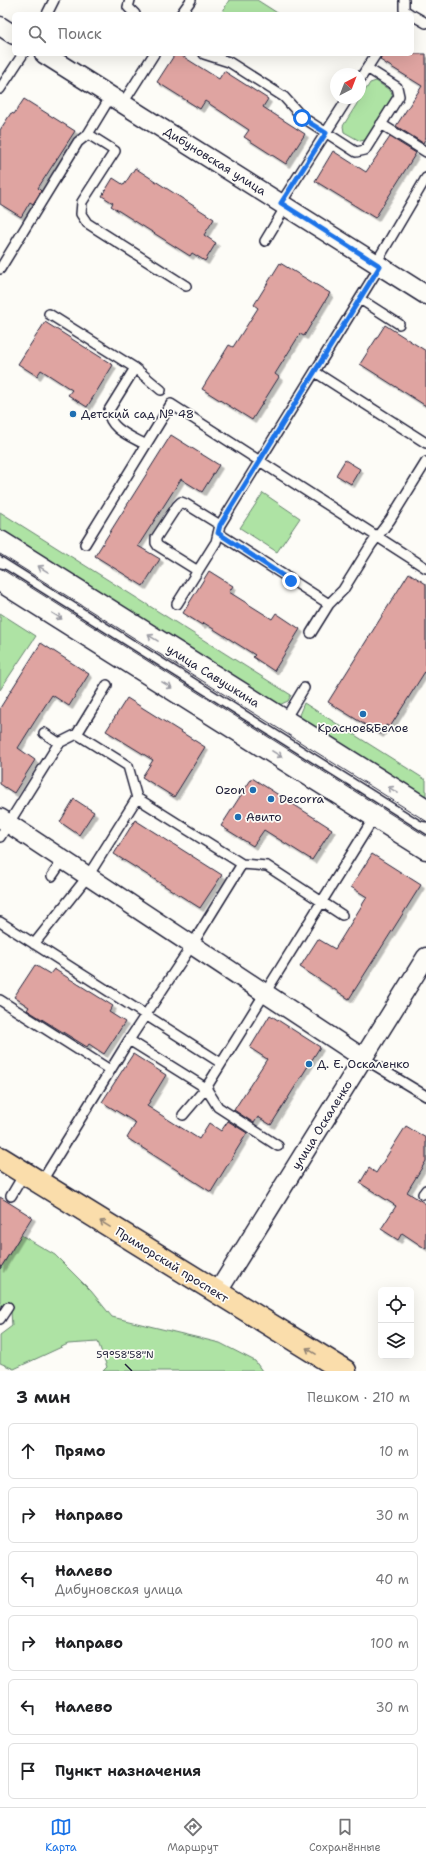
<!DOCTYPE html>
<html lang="ru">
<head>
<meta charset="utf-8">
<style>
	:root { --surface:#fff; --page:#f2f2f2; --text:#202124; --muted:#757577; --line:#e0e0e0; --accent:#1a73e8 }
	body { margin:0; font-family:"Shantell Sans",sans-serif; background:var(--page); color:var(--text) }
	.controls { position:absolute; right:12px; bottom:12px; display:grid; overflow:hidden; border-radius:6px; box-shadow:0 4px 16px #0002 }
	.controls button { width:36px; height:36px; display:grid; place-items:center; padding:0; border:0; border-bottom:1px solid var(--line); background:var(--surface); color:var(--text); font:20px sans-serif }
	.compass { position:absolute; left:330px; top:68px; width:36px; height:36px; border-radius:50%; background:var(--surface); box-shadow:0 4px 16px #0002; rotate:42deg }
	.stop { position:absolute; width:12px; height:12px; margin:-9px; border:3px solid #1a73e8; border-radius:50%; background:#fff }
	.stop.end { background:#1a73e8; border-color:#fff; box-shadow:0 1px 4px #0008 }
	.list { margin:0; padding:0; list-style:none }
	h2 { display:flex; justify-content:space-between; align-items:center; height:52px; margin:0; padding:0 16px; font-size:17px }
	h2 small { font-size:13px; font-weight:400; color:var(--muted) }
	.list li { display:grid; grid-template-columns:26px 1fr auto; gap:12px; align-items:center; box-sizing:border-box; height:56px; margin:0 8px 8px; padding:0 8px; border:1px solid var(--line); border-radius:6px }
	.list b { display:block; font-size:15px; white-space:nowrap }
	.list p { margin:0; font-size:13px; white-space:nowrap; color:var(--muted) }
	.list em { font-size:13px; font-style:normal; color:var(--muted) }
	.icon { flex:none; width:22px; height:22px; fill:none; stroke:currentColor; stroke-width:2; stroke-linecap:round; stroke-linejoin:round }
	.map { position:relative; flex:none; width:426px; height:1371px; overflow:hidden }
	.search { position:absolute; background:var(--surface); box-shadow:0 4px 16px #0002; left:12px; right:12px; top:12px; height:44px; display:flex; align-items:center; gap:10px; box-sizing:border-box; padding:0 14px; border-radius:6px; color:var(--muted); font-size:15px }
	.sheet { height:436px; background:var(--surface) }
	nav { display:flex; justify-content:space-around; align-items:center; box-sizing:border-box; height:56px; border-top:1px solid var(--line); background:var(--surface); font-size:11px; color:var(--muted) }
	nav a { display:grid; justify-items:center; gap:2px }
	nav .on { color:var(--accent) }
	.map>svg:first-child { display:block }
	.green { fill:#aee3a4; stroke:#688270 }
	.building { fill:#dfa4a1; stroke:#22223b; filter:url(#shadow) }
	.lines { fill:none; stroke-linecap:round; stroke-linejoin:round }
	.service-casing { stroke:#22223b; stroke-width:12 }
	.minor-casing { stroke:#22223b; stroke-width:21 }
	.secondary-casing { stroke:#22223b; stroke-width:25 }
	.primary-casing { stroke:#22223b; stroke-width:25 }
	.service { stroke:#fdfcf7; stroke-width:9 }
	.minor { stroke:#fdfcf7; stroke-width:18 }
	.secondary { stroke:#fdfcf7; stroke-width:22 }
	.primary { stroke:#faddab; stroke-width:22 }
	.tram { stroke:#22223b; stroke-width:1 }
	.oneway { stroke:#9a9aa2 }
	.oneway2 { stroke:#8e8073 }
	.route { stroke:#1a73e8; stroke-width:5 }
	.ticks { fill:none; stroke:#22223b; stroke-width:1.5 }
	.poi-dot { fill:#1f6fb2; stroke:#fdfcf7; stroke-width:1.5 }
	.labels { text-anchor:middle; stroke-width:3.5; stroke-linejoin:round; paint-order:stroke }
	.street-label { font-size:12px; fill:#22223b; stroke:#fdfcf7 }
	.poi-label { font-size:12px; fill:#22223b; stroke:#fdfcf7; text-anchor:start }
	.ticks-label { font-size:10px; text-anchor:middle; fill:#22223b; stroke:#fdfcf7; stroke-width:3.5; stroke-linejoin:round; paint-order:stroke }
</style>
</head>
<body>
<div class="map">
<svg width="426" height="1371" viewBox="0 0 426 1371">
	<defs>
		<filter id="shadow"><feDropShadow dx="3.5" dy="3.5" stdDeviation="0" flood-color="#0004"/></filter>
	</defs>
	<rect width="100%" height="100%" fill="#fdfcf7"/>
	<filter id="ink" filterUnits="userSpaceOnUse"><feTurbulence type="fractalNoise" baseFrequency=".025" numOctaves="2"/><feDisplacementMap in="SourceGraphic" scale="8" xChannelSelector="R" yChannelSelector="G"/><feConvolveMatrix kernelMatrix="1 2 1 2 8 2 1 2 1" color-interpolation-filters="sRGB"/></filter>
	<g filter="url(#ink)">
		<path class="green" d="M 229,0 L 257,0 L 279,14 L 224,14 L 222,13 Z
			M 376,81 L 391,91 L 393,97 L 365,140 L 360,141 L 344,132 L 343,126 L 370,83 Z
			M 263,493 L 300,518 L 277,552 L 240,528 Z
			M 0,512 L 291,695 L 288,701 L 277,706 L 0,531 Z
			M 0,613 L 36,636 L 0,690 Z
			M 304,703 L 426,780 L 426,800 L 301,721 L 299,715 Z
			M 21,1235 L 55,1255 L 91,1291 L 112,1317 L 220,1343 L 255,1361 L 262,1371 L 103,1371 L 107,1367 L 98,1342 L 68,1344 L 14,1369 L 0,1363 L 0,1335 L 12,1326 L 11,1312 L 0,1305 L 0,1269 Z"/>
		<path class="building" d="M 175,54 L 179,54 L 219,79 L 224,71 L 268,99 L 263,107 L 305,134 L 286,164 L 244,137 L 249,130 L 205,101 L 200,109 L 157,82 Z
			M 382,54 L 426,54 L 426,137 L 423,143 L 396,126 L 422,86 L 380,60 Z
			M 24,99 L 75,131 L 38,188 L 41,191 L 33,204 L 30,202 L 21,217 L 0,204 L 0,130 L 11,113 L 14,114 Z
			M 390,137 L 416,153 L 375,218 L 315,181 L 333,151 L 366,172 Z
			M 135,168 L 214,219 L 204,235 L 216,243 L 205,261 L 192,253 L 190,256 L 111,206 L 113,203 L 102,196 L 113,178 L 124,185 Z
			M 280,263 L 330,293 L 304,336 L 300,334 L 275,374 L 279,377 L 252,420 L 202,389 L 229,345 L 233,347 L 258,308 L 254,305 Z
			M 45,322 L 113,365 L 87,407 L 68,395 L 72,390 L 41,370 L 37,376 L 18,364 Z
			M 385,325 L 426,351 L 426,406 L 360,364 Z
			M 171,435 L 219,465 L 202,492 L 181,479 L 138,546 L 160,559 L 143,586 L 95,556 Z
			M 345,460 L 360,469 L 351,484 L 336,475 Z
			M 209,571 L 233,586 L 229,592 L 272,619 L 276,613 L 300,629 L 274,671 L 253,657 L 255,655 L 204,623 L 202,625 L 183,613 Z
			M 409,573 L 426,584 L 426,670 L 390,727 L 386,725 L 380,734 L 328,702 Z
			M 41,643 L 89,674 L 69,706 L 52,695 L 35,721 L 18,748 L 35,760 L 14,793 L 0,784 L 0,708 Z
			M 127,698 L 205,747 L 174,797 L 142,777 L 153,760 L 106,731 Z
			M 252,778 L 332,829 L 312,860 L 264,830 L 253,846 L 221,826 Z
			M 74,799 L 94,812 L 79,835 L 60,822 Z
			M 135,820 L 222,875 L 200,908 L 114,854 Z
			M 372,854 L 421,885 L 349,999 L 300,967 L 318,939 L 335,949 L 367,897 L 351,887 Z
			M 35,965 L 50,974 L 54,969 L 113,1006 L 109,1012 L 125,1022 L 104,1054 L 89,1044 L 87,1047 L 27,1010 L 29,1007 L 14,997 Z
			M 270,1015 L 320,1047 L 271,1125 L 258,1117 L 254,1123 L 234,1110 L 267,1059 L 250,1048 Z
			M 133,1054 L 166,1075 L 147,1106 L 199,1139 L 209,1123 L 221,1131 L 228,1121 L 247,1133 L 211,1192 L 127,1138 L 136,1123 L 102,1102 Z
			M 406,1126 L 426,1138 L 426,1161 L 407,1192 L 426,1204 L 426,1249 L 402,1233 L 398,1240 L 381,1229 L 396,1206 L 360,1183 L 369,1168 L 376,1173 Z
			M 0,1197 L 32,1217 L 0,1269 Z"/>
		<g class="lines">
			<defs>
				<path id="service" d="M 130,0 L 128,7 L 135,14
					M 404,0 L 404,10 L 410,14
					M 47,14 L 54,0
					M 181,14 L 191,0
					M 412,15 L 426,23
					M 204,54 L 229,62 L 284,97 L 302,117 L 356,152 L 365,150 L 399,96 L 397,87 L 367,68
					M 360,79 L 376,54
					M 0,89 L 23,54
					M 123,103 L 154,54
					M 381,124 L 426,152
					M 88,134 L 115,151 L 82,202 L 81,214 L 87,223 L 186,286
					M 281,203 L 348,98
					M 265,241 L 286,206
					M 376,263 L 426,178
					M 0,269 L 78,142 L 88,134 L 111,96
					M 360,299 L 399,324
					M 49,314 L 135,368 L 161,390
					M 135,368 L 109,410 C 107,428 132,437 146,445
					M 315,372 L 426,443
					M 218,533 L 329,604
					M 85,544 L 171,404 L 426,568
					M 198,571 L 158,546 L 156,543 L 156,538 L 177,506 L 181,502 L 186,504 L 220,525
					M 177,604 L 216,542 L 220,525 L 380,266
					M 311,633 L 329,604 L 343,590 L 371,545 L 390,520 L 426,462
					M 284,721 L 304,688
					M 77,734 L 107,685
					M 59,743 L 77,734 L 128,766 L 137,798 L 242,864 L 267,866 L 342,915
					M 0,837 L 59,743 L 44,733
					M 52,876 L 63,860
					M 0,922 L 221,1063
					M 34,944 L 88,876 L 137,798
					M 0,1000 L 110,1070
					M 129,1040 L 206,1088 L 375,816
					M 363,1058 L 426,1096
					M 183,1115 L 206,1088 L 218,1107 L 278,1146
					M 40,1184 L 129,1040 L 192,945 L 242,864
					M 423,1194 L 426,1190
					M 11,1196 L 24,1174
					M 0,1319 L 8,1307"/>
				<path id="minor" d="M 0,26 L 14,35
					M 44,54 L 426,295
					M 0,818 L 363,1058
					M 217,1293 L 426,957"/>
				<path id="secondary" d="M 0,542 L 426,810
					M 0,580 L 426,848"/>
				<path id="primary" d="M 0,1158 L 345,1371"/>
			</defs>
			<use href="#service" class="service-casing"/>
			<use href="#minor" class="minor-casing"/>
			<use href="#secondary" class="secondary-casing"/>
			<use href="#primary" class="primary-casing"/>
			<use href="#service" class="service"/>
			<use href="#minor" class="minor"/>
			<use href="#secondary" class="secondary"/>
			<use href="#primary" class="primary"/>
			<path class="tram" d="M 0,554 L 426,821
				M 0,568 L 426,836"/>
		</g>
		<defs><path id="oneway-shaft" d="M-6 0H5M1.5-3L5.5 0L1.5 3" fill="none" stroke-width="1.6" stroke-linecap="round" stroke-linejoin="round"/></defs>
		<g class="oneway">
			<use href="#oneway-shaft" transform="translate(43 569) rotate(-148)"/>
			<use href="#oneway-shaft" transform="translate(57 616) rotate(32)"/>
			<use href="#oneway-shaft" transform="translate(153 638) rotate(-148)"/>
			<use href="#oneway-shaft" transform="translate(167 685) rotate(32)"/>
			<use href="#oneway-shaft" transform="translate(277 754) rotate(32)"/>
			<use href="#oneway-shaft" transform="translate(393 790) rotate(-148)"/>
		</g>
		<g class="oneway2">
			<use href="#oneway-shaft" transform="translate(105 1224) rotate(-149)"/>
			<use href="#oneway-shaft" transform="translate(311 1351) rotate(-148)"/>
		</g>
	</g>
	<g class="lines" filter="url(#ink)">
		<path class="route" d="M 291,581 L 218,533 L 220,525 L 380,266 L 281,203 L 326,133 L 302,118"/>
	</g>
	<path class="ticks" d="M 125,1364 L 132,1371"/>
	<g class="poi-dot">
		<circle cx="73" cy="414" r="4"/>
		<circle cx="363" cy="714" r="4"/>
		<circle cx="253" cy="790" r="4"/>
		<circle cx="271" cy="799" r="4"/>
		<circle cx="238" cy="817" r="4"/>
		<circle cx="309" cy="1064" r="4"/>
	</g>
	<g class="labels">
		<g class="street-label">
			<text transform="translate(215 161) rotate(32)" y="4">Дибуновская улица</text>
			<text transform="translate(213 676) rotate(32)" y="4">улица Савушкина</text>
			<text transform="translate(322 1125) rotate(-58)" y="4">улица Оскаленко</text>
			<text transform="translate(172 1265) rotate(32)" y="4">Приморский проспект</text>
		</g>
		<g class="poi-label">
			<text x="81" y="418">Детский сад № 48</text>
			<text x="363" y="732" text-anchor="middle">Красное&amp;Белое</text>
			<text x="245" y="794" text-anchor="end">Ozon</text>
			<text x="279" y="803">Decorra</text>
			<text x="246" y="821">Авито</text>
			<text x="317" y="1068">Д. Е. Оскаленко</text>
		</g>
	</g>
	<g class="ticks-label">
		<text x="125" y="1358">59°58'58"N</text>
	</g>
</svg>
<div class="controls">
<button><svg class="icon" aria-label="locate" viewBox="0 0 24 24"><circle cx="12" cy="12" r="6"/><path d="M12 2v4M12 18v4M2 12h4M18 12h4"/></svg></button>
<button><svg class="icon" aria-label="layers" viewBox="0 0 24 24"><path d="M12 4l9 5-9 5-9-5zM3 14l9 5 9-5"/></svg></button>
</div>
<svg class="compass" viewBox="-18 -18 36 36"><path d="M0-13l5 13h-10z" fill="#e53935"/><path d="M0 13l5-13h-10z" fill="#757577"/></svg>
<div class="stop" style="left:302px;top:118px"></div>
<div class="stop end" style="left:291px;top:581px"></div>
<div class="search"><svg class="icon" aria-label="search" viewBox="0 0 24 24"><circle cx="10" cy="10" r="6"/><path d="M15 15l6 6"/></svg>Поиск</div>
</div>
<section class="sheet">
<h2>3 мин<small>Пешком · 210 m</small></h2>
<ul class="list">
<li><svg class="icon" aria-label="ahead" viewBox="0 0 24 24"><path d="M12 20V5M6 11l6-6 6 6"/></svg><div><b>Прямо</b></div><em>10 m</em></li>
<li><svg class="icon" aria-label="right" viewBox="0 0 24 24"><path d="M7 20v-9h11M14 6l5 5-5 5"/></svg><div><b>Направо</b></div><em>30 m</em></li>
<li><svg class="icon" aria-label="left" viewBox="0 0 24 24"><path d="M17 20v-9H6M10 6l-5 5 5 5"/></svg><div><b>Налево</b><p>Дибуновская улица</p></div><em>40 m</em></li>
<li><svg class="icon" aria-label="right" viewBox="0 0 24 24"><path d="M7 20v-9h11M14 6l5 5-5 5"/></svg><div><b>Направо</b></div><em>100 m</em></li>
<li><svg class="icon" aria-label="left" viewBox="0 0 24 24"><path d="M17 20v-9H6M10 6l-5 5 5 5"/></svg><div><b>Налево</b></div><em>30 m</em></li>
<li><svg class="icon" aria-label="arrive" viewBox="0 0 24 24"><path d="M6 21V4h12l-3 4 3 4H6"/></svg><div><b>Пункт назначения</b></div></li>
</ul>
</section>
<nav>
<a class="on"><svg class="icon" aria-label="map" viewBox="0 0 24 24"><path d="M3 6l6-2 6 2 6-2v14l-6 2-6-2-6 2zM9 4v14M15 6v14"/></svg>Карта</a>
<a><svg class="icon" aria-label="directions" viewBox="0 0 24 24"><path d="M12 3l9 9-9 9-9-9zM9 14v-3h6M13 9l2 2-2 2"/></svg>Маршрут</a>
<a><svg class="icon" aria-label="saved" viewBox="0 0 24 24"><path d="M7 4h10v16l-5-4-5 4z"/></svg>Сохранённые</a>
</nav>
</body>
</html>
